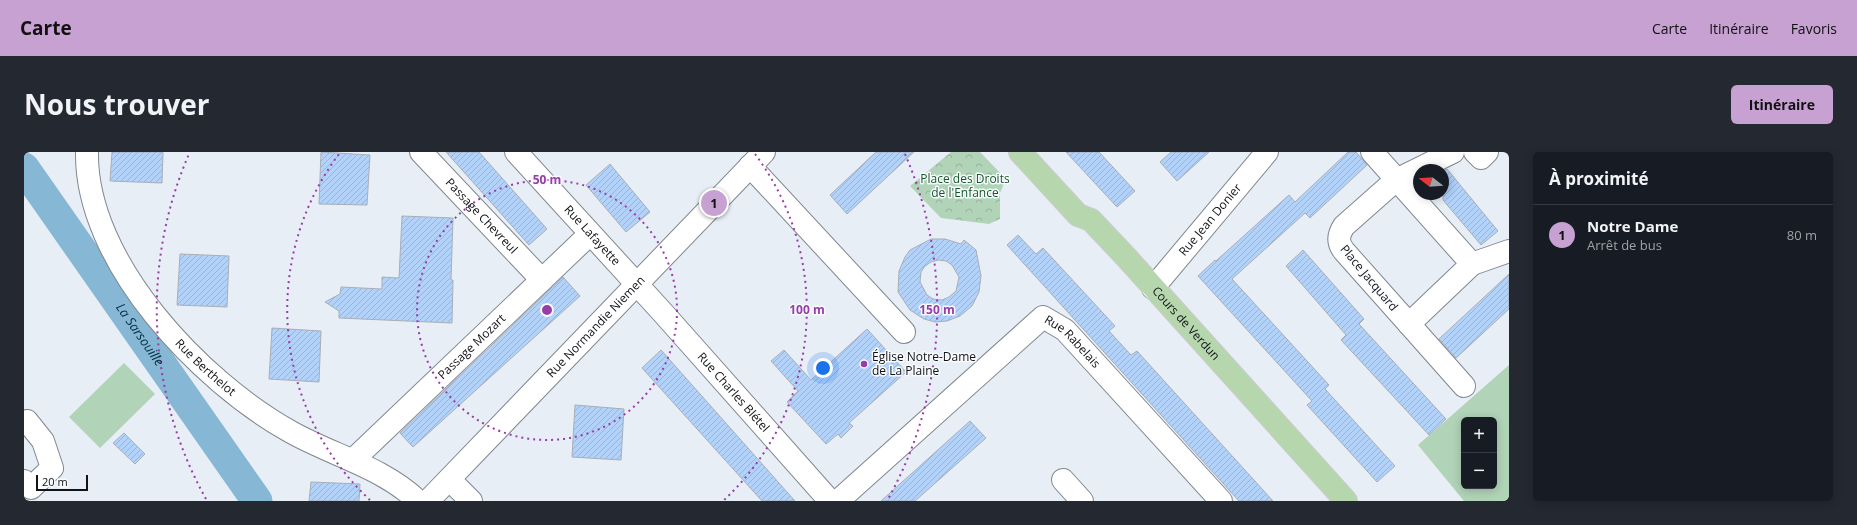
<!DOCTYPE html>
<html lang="fr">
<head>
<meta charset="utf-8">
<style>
	:root { --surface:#171b24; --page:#242831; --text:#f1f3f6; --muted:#9ea1a6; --line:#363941; --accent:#c8a1d3 }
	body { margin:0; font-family:"Open Sans",sans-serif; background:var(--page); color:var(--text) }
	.controls { position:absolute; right:12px; bottom:12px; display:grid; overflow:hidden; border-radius:6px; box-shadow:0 2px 10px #0003 }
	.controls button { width:36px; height:36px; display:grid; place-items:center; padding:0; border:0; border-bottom:1px solid var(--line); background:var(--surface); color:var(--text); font:20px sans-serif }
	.compass { position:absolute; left:1389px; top:12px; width:36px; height:36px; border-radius:50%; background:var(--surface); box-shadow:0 2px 10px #0003; rotate:287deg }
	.scale { position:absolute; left:12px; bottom:10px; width:52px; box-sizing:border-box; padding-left:4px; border:2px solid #111316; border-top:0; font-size:11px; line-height:14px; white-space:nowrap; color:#111316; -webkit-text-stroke:3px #f8fafe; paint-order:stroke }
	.you { position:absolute; left:799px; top:216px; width:14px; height:14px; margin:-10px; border:3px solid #fff; border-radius:50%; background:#1a73e8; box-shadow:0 0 0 6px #1a73e833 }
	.badge { display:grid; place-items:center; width:26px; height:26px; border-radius:50%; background:var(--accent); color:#111; font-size:13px; font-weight:700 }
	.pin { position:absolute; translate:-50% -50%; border:2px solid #fff; box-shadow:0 1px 4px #0006 }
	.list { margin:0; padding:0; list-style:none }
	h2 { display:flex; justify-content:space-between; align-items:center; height:52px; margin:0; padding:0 16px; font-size:17px }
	h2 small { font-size:13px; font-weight:400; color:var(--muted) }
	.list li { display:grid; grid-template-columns:26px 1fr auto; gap:12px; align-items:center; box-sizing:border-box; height:60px; padding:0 16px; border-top:1px solid var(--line) }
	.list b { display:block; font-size:15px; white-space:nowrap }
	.list p { margin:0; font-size:13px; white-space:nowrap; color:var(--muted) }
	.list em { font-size:13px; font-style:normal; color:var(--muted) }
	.map { position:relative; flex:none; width:1485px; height:349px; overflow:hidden; border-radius:6px }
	header { display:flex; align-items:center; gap:24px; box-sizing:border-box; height:56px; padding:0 20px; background:var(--accent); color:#111 }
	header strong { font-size:19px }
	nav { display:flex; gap:22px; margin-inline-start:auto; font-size:14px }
	.intro { display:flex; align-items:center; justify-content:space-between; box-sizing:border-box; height:96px; padding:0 24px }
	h1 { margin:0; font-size:28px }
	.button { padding:10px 18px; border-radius:6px; background:var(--accent); color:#111; font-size:14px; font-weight:700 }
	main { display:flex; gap:24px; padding:0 24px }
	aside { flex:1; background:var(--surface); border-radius:6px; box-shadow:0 2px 10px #0003 }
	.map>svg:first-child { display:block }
	.park { fill:url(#park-crowns) }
	.pitch { fill:#b1d3b8; fill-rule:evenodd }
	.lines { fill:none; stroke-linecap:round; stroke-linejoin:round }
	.river { stroke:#86b7d4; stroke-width:31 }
	.building { fill:url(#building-hatch); stroke:#a8aeb7; fill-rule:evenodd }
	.minor-casing { stroke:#81878f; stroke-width:24 }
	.major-casing { stroke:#cbcbcc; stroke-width:24 }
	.minor { stroke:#fff; stroke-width:22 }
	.major { stroke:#b6d7ae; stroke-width:22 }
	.ring { fill:none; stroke:#973da8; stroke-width:2; stroke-dasharray:2 4 }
	.poi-dot { fill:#973da8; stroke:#f8fafe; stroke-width:1.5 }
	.labels { text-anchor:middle; stroke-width:3; stroke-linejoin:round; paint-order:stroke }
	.park-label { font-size:12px; fill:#15572c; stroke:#f8fafe }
	.street-label { font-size:12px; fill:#111316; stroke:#f8fafe }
	.poi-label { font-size:12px; fill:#111316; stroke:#f8fafe; text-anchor:start }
	.water-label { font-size:13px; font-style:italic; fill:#032e43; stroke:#f8fafe }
	.centre { fill:#973da8; stroke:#f8fafe; stroke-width:2 }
	.ring-label { font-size:12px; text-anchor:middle; font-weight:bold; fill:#973da8; stroke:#f8fafe; stroke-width:3; stroke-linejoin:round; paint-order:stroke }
</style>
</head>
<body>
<header>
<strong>Carte</strong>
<nav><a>Carte</a><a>Itinéraire</a><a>Favoris</a></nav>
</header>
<div class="intro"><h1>Nous trouver</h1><a class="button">Itinéraire</a></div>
<main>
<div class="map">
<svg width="1485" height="349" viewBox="0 0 1485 349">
	<defs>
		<pattern id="park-crowns" width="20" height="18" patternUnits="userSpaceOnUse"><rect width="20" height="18" fill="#b1d3b8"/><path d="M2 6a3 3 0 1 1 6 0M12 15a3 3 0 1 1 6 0" fill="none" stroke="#97b49d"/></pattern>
		<pattern id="building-hatch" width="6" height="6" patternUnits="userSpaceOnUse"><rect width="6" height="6" fill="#b2d2fa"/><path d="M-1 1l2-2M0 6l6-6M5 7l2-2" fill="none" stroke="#98b3d6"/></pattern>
	</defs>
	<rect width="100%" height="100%" fill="#e7eef6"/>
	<path class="park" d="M 927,0 L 956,0 L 982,27 L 976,41 L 976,67 L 965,72 L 917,66 L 886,34 Z"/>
	<path class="pitch" d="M 100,211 L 131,242 L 76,296 L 45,265 Z
		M 1485,213 L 1485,349 L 1440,349 L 1394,293 ZM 1440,268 L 1470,268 L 1470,334 L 1440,334 Z"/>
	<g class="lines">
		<path class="river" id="s1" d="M 0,16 L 233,349"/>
	</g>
	<path class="building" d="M 88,0 L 139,0 L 138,31 L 86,29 Z
		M 297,0 L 346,3 L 343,53 L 295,52 Z
		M 422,0 L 455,0 L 523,77 L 505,93 Z
		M 852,0 L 890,0 L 823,62 L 806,43 Z
		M 1042,0 L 1075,0 L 1111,39 L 1093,55 Z
		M 1147,0 L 1185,0 L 1153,29 L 1136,10 Z
		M 1324,0 L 1332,0 L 1343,13 L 1286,66 L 1281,61 L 1208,127 L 1305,233 L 1301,237 L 1371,314 L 1353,330 L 1283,253 L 1288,249 L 1174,124 L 1191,108 L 1192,109 L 1265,43 L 1271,50 Z
		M 586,12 L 626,60 L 602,80 L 562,33 Z
		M 1423,17 L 1474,79 L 1457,93 L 1419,48 L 1419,19 Z
		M 378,64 L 429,66 L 427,128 L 429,128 L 428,171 L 315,166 L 315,159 L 301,150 L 316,142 L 317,135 L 358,137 L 358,125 L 375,126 Z
		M 994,83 L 1012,102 L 1019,96 L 1091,174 L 1085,179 L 1107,203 L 1113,199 L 1249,349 L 1215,349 L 983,93 Z
		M 907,87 L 921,87 L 937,92 L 940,88 L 952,98 L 957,124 L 955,140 L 948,154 L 936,164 L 923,169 L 911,170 L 900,167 L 886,158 L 874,140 L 875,119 L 881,105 L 886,98 ZM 914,108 L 922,109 L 928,113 L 935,125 L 932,139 L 925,145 L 918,148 L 909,147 L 903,143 L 896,130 L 897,120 L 901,114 L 907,110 Z
		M 1279,98 L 1340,167 L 1335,172 L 1422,267 L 1405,283 L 1317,188 L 1322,183 L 1262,114 Z
		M 156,102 L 205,104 L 203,155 L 153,153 Z
		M 1485,122 L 1485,157 L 1432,206 L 1415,187 Z
		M 539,125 L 556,144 L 389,295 L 376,281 Z
		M 248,176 L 297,179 L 295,230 L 245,227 Z
		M 843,177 L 882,220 L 825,271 L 829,274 L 817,286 L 814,282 L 802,292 L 763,250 L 774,239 L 747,209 L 760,198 L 787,228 Z
		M 637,198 L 771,349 L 738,349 L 618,216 Z
		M 551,253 L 600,257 L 597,308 L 548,305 Z
		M 946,269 L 962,286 L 891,349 L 857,349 Z
		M 100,281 L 121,302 L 111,312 L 89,291 Z
		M 287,330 L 336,332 L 335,349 L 285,349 Z"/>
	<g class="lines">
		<defs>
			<g id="minor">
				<path id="s2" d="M 63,0 C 61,110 177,230 267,280 C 310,304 358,315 394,349"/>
				<path id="s3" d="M 397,0 L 518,128"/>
				<path id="s4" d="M 492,0 L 640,162 L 806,349"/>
				<path d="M 1348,0 L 1448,112 L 1385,172 L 1320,99 C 1313,90 1314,83 1320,74 L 1372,28 L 1429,0"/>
				<path d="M 1451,0 L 1457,6 L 1463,0"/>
				<path d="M 726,14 L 880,180"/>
				<path d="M 1448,112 L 1485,99"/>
				<path id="s5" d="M 1129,136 L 1243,0"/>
				<path d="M 1385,172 L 1440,234"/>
				<path id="s6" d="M 329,308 L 566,82"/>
				<path d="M 426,328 L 447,349"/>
				<path d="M 1039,328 L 1058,349"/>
				<path d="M 0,329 L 7,336 L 28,316 L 19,289 L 3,269"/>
				<path id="s7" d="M 404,349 L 740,0"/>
				<path id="s8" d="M 814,349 L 1019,165 L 1041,178 L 1197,349"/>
			</g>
			<g id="major">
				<path id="s9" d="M 996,0 L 1054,63 L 1067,68 L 1102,105 L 1322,349"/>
			</g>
		</defs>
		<use href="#minor" class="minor-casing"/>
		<use href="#major" class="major-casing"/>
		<use href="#minor" class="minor"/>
		<use href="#major" class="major"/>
	</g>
	<g class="ring">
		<circle cx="523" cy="158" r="130"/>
		<path d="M346 348A260 260 0 0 1 315 2M731 2A260 260 0 0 1 700 348"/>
		<path d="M182 347A390 390 0 0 1 165 2M881 2A390 390 0 0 1 864 347"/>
	</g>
	<circle class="poi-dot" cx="840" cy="212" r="4"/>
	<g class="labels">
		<g class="park-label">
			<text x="941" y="31">Place des Droits<tspan x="941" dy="14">de l'Enfance</tspan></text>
		</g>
		<g class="street-label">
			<text dy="4" stroke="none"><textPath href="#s3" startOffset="88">Passage Chevreul</textPath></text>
			<text dy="4" stroke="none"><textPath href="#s5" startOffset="89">Rue Jean Donier</textPath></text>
			<text dy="4" stroke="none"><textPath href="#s4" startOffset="113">Rue Lafayette</textPath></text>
			<text transform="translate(1345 126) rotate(50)" y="4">Place Jacquard</text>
			<text dy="4" stroke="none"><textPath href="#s9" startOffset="240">Cours de Verdun</textPath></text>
			<text dy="4" stroke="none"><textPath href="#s7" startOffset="242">Rue Normandie Niemen</textPath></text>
			<text dy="4" stroke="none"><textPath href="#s8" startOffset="314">Rue Rabelais</textPath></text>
			<text dy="4" stroke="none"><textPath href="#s6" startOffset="164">Passage Mozart</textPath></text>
			<text dy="4" stroke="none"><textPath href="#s2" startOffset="253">Rue Berthelot</textPath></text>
			<text dy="4" stroke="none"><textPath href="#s4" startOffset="324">Rue Charles Blétel</textPath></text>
		</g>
		<g class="poi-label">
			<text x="848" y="209">Église Notre-Dame<tspan x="848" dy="14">de La Plaine</tspan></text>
		</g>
		<g class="water-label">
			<text dy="5" stroke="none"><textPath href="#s1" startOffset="203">La Sarsouille</textPath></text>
		</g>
	</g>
	<circle cx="523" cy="158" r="6" class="centre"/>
	<g class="ring-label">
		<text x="523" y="32">50 m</text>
		<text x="783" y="162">100 m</text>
		<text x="913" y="162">150 m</text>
	</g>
</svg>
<div class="controls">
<button>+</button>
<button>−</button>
</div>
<svg class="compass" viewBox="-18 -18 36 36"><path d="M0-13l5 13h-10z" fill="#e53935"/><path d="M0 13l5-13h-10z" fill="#9ea1a6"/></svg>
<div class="scale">20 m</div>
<div class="you"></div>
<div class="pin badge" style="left:690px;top:51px">1</div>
</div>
<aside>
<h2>À proximité<small></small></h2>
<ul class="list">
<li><span class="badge">1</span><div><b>Notre Dame</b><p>Arrêt de bus</p></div><em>80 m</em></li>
</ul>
</aside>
</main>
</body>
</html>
